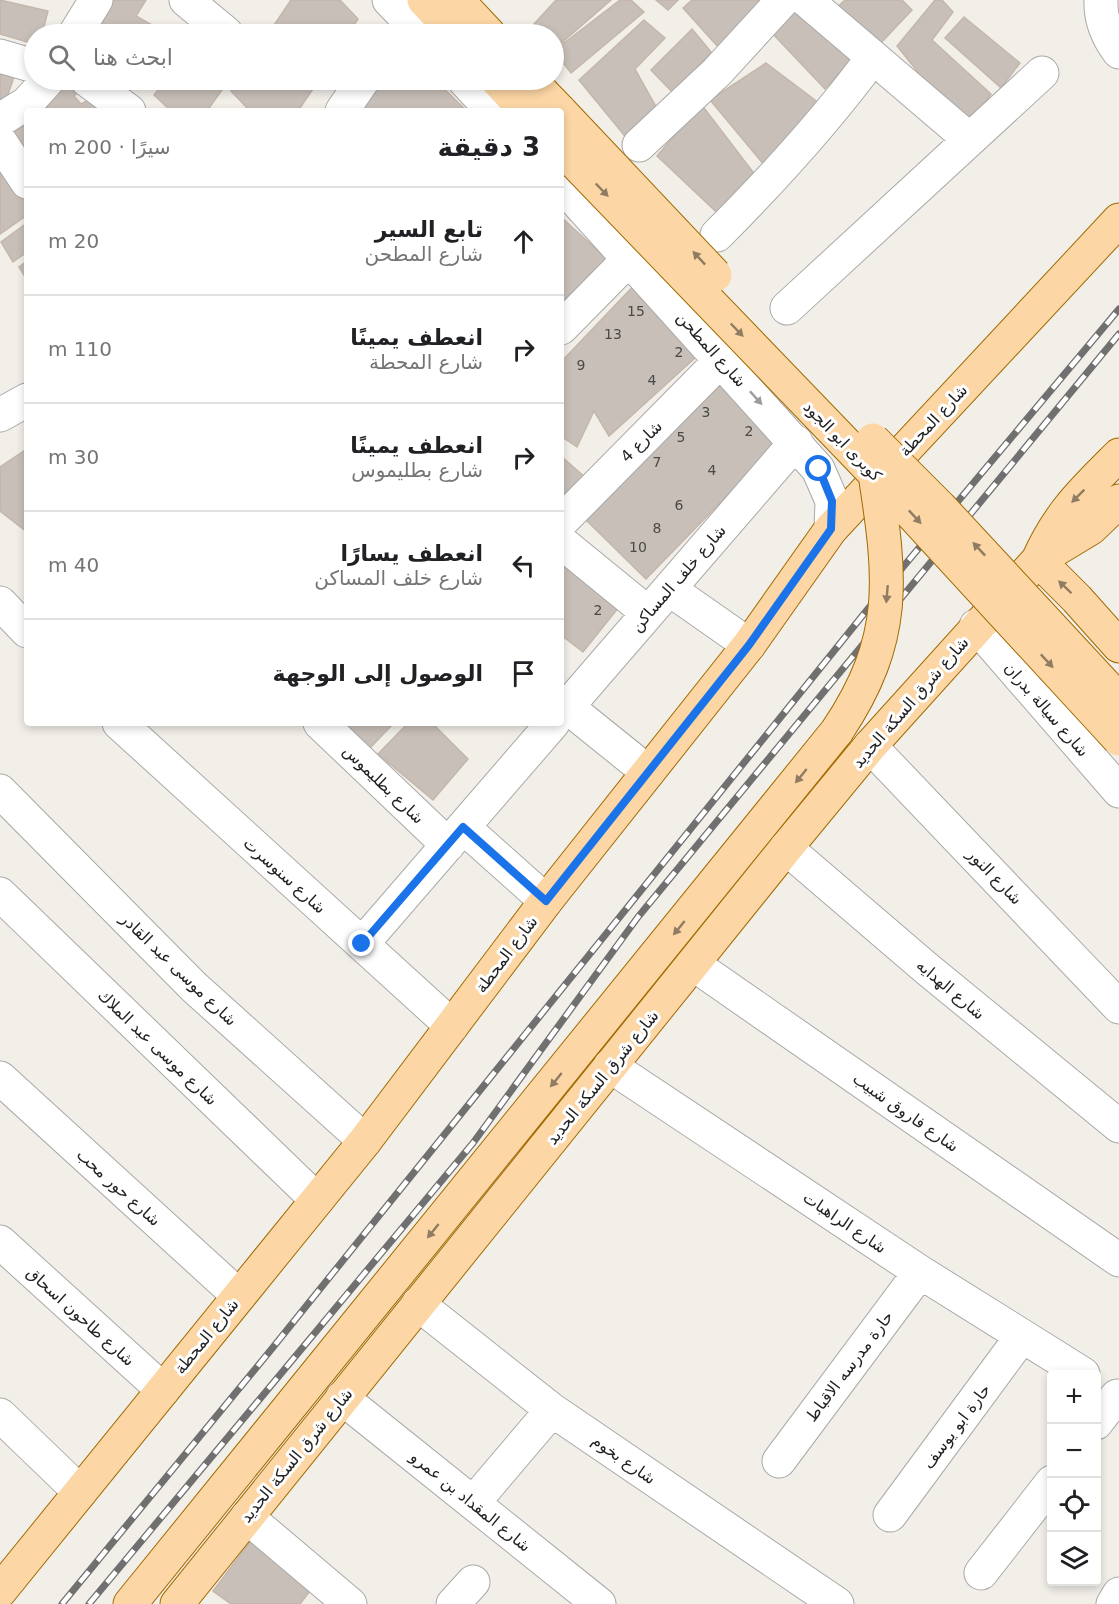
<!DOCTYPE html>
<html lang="ar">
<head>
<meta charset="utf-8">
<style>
	:root { --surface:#fff; --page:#f6f6f6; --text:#202124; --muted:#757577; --line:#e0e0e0 }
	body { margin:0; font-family:"DejaVu Sans","Noto Naskh Arabic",sans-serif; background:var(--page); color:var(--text); direction:rtl }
	.controls { position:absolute; right:18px; bottom:18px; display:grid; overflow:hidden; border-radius:6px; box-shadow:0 3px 9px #0003 }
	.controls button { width:54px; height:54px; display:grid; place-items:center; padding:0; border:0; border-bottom:2px solid var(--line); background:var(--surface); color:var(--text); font:30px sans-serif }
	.stop { position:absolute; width:18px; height:18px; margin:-14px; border:4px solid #1a73e8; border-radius:50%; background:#fff }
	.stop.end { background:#1a73e8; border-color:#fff; box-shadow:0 2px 6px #0008 }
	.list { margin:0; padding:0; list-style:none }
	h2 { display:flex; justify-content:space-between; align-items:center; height:78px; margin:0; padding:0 24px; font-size:26px }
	h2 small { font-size:20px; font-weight:400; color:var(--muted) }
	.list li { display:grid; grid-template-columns:39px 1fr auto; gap:18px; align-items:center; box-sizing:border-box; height:108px; padding:0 24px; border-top:2px solid var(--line) }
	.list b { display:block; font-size:22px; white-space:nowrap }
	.list p { margin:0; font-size:20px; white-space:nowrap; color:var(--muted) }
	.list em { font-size:20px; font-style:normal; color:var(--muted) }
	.icon { flex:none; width:33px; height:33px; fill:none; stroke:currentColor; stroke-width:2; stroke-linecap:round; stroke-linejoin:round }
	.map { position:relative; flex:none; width:1119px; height:1604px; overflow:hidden; direction:ltr }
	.search { position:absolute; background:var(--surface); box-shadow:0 3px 9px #0003; left:24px; top:24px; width:540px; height:66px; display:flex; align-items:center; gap:15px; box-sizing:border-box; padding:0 21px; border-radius:33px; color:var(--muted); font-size:22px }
	.panel { position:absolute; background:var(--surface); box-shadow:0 3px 9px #0003; left:24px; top:108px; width:540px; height:618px; border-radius:6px; direction:rtl }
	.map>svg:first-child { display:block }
	.building { fill:#c7bfb8; stroke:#c4b6ab; stroke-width:1.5 }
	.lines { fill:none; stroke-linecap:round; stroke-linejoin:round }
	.minor-casing { stroke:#a9a9a9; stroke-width:35 }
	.major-casing { stroke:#a06b00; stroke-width:35 }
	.minor { stroke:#fff; stroke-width:33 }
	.major { stroke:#fcd6a4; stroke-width:33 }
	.rail-casing { stroke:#707070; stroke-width:7 }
	.rail { stroke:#fff; stroke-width:4.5; stroke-dasharray:14; stroke-linecap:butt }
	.major-bridge-casing { stroke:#a06b00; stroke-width:35; stroke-linecap:butt }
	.major-bridge { stroke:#fcd6a4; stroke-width:33 }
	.oneway { fill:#8f7c63 }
	.oneway2 { fill:#9c9c9c }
	.route { stroke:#1a73e8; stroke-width:8 }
	.labels { text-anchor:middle; stroke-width:6; stroke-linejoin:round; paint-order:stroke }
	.number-label { font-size:14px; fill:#4b4948 }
	.street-label { font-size:16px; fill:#222; stroke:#fff }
</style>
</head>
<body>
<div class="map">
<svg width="1119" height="1604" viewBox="0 0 1119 1604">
	<rect width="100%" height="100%" fill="#f2efe9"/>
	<path class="building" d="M 0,0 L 48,11 L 42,34 L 34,34 L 34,44 L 0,34 Z
		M 110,0 L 146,0 L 136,16 L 168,34 L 90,34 Z
		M 291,0 L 340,0 L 358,19 L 348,34 L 268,34 Z
		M 556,0 L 611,0 L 558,46 L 554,42 L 554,34 L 545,34 L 534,24 Z
		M 620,0 L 631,0 L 644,12 L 571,73 L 554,51 Z
		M 656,0 L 678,0 L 668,10 Z
		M 692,0 L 767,0 L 719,48 L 683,8 Z
		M 845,0 L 902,0 L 912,10 L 879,45 L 835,9 Z
		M 935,0 L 942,0 L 953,12 L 932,40 L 991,94 L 965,131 L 897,46 Z
		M 795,6 L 854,57 L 825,89 L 771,32 Z
		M 964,17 L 1020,63 L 1001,88 L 945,38 Z
		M 644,20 L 665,38 L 635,69 L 659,112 L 624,135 L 579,80 Z
		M 692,29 L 711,52 L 674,94 L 651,70 Z
		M 766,63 L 827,109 L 770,172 L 710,100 Z
		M 0,73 L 14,77 L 2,112 L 0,112 Z
		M 69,80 L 80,80 L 87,84 L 74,96 L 81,104 L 100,94 L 107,101 L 96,111 L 50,111 L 45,105 Z
		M 127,80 L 147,80 L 142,88 Z
		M 166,80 L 229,80 L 207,111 L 171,111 L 154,95 Z
		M 238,80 L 319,80 L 298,111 L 250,111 L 231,91 Z
		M 375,80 L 435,80 L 464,108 L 459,111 L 348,111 Z
		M 701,104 L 756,176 L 727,222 L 657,156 Z
		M 27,124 L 27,172 L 8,136 Z
		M 0,165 L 27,194 L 27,215 L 0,234 Z
		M 561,217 L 608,260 L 561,302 Z
		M 27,223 L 27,252 L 13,262 L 1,242 Z
		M 27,261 L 27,280 L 19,267 Z
		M 641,278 L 706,348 L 609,436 L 594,411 L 577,447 L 561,436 L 561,362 Z
		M 726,370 L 786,435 L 646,579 L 586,520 Z
		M 27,449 L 27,532 L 0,511 L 0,467 Z
		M 561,456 L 587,479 L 561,505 Z
		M 561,565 L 619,607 L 583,652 L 561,635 Z
		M 342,723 L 394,723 L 370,748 Z
		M 408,723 L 432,723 L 468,759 L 433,800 L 378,754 Z
		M 252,1539 L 313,1587 L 300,1604 L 231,1604 L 213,1591 Z"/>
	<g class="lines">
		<defs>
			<path id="minor" d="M 186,0 L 226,33
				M 389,0 L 422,34
				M 806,0 L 969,139
				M 1101,0 C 1100,20 1107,36 1119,52
				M 75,34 L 96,0
				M 0,56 L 34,66
				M 87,80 L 129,111
				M 464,80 L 493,111
				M 342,111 L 363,80
				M 0,120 L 27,103 L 48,80
				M 0,141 L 27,182
				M 639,145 L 717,72 L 783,0
				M 561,184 L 818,469 L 832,501 L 831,529
				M 717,235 C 773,179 826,121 873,57
				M 787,308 L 1042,73
				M 561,328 L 629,259
				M 0,415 L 27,400
				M 561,522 L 721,360
				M 561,542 L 648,613
				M 669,589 L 749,645
				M 0,603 L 27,631
				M 976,626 L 1119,791
				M 561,702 L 648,772
				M 561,714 L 796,442
				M 119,723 L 452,1026
				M 320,723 L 448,845
				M 870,746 L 1119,1007
				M 0,791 L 194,987 L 365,1141
				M 463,827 L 546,901
				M 786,848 L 926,968 L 1119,1126
				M 0,894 L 317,1200
				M 362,944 L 553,723
				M 693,964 L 1119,1260
				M 610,1066 L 920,1272 L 1083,1374
				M 0,1078 L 239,1296
				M 0,1242 L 163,1390
				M 418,1304 L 552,1410 L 837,1604
				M 342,1398 L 599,1604
				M 0,1415 L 80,1492
				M 1096,1423 L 1117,1396
				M 779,1461 L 920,1272
				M 473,1503 L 552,1410
				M 890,1515 L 1022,1336
				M 247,1517 L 350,1604
				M 981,1573 L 1052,1482
				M 453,1604 L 473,1582
				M 1113,1604 L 1119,1594"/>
			<path id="major" d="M 424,0 L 456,34
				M 457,0 L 489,34
				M 497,80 L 526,111
				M 530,80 L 560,111
				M 1038,560 L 1077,599 L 1119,646
				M 1038,560 L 1091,528 L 1119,501
				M 0,1591 L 365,1141 L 546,901 L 749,645 L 831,529 L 1119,220
				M 130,1604 L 837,731
				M 177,1604 L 786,848 L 870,746 L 1038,560 C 1059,513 1083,491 1119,455"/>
		</defs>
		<use href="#minor" class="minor-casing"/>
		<use href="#major" class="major-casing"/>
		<use href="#minor" class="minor"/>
		<use href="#major" class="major"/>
		<defs>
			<path id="rail" d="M 62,1604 L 270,1351 L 867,610 L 1119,309
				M 89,1604 L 473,1143 L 638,917 L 1119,334"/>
		</defs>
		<use href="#rail" class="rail-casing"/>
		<use href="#rail" class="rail"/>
		<defs>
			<path id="major-bridge" d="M 561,112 L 715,275
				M 561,148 L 875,474 L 1119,739
				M 873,440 L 940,507 L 1119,700
				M 837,731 C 899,638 891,578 875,474"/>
		</defs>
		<use href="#major-bridge" class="major-bridge-casing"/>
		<use href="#major-bridge" class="major-bridge"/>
	</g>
	<defs><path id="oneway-solid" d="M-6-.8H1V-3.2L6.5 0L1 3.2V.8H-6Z" transform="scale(1.5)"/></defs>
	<g class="oneway">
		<use href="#oneway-solid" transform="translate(602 190) rotate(46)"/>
		<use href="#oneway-solid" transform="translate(699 258) rotate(-133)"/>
		<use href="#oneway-solid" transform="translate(737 330) rotate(46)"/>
		<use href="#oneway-solid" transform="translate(1078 496) rotate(135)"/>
		<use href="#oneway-solid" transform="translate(915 517) rotate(47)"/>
		<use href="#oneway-solid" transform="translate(979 549) rotate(-133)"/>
		<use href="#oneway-solid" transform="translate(1065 587) rotate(-136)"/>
		<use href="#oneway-solid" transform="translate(887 594) rotate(95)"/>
		<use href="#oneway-solid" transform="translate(1047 661) rotate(47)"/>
		<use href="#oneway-solid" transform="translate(801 776) rotate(129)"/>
		<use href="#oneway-solid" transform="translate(679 928) rotate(129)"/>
		<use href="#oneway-solid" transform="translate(556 1080) rotate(129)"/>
		<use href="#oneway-solid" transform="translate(433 1231) rotate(129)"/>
	</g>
	<use class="oneway2" href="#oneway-solid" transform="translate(756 398) rotate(48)"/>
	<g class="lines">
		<path class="route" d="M 362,944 L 463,827 L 546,901 L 749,645 L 831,529 L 832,501 L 819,469"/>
	</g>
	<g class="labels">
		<g class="number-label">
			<text x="636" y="316">15</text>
			<text x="613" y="339">13</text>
			<text x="679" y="357">2</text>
			<text x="581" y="370">9</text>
			<text x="652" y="385">4</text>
			<text x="706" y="417">3</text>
			<text x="749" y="436">2</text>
			<text x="681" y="442">5</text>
			<text x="657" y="467">7</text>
			<text x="712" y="475">4</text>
			<text x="679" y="510">6</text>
			<text x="657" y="533">8</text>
			<text x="638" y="552">10</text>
			<text x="598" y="615">2</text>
		</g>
		<g class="street-label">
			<text transform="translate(712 349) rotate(48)" y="6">شارع المطحن</text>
			<text transform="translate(933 420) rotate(-47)" y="6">شارع المحطة</text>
			<text transform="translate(641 441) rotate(-45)" y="6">شارع 4</text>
			<text transform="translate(843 441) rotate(46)" y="6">كوبرى ابو الجود</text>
			<text transform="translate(678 578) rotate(-49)" y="6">شارع خلف المساكن</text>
			<text transform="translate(910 702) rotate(-49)" y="6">شارع شرق السكة الحديد</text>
			<text transform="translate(1047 709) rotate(49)" y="6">شارع سيالة بدران</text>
			<text transform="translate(384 784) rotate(44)" y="6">شارع بطليموس</text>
			<text transform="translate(285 875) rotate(42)" y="6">شارع سنوسرت</text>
			<text transform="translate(995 876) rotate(46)" y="6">شارع النور</text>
			<text transform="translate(506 954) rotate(-53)" y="6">شارع المحطة</text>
			<text transform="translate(179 969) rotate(44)" y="6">شارع موسى عبد القادر</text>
			<text transform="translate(951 989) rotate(40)" y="6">شارع الهدايه</text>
			<text transform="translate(158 1047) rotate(44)" y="6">شارع موسى عبد الملاك</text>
			<text transform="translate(602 1077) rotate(-51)" y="6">شارع شرق السكة الحديد</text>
			<text transform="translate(906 1112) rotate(35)" y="6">شارع فاروق شبيب</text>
			<text transform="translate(119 1187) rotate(42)" y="6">شارع حور محب</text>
			<text transform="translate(845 1222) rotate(34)" y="6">شارع الراهبات</text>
			<text transform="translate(81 1316) rotate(42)" y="6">شارع طاحون اسحاق</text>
			<text transform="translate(206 1336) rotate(-51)" y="6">شارع المحطة</text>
			<text transform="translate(849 1366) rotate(-53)" y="6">حارة مدرسه الاقباط</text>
			<text transform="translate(956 1426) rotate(-53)" y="6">حارة ابو يوسف</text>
			<text transform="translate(296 1455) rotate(-51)" y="6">شارع شرق السكة الحديد</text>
			<text transform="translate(624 1459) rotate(35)" y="6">شارع بخوم</text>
			<text transform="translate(471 1501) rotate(39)" y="6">شارع المقداد بن عمرو</text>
		</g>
	</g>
</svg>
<div class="controls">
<button>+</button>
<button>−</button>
<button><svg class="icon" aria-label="locate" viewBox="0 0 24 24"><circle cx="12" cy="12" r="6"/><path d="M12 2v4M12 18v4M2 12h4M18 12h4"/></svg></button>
<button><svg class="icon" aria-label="layers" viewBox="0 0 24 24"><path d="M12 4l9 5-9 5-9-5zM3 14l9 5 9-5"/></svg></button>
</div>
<div class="stop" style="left:819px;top:469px"></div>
<div class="stop end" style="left:362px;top:944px"></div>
<div class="search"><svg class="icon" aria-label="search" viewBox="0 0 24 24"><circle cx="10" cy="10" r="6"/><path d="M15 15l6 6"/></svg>ابحث هنا</div>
<section class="panel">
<h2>3 دقيقة<small>سيرًا · 200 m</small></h2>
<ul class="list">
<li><svg class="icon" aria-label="ahead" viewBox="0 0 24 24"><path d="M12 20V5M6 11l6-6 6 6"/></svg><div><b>تابع السير</b><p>شارع المطحن</p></div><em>20 m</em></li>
<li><svg class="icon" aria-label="right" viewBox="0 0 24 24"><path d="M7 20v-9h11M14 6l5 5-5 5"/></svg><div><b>انعطف يمينًا</b><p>شارع المحطة</p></div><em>110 m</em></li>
<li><svg class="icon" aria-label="right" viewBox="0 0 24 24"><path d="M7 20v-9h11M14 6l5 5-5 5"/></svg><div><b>انعطف يمينًا</b><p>شارع بطليموس</p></div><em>30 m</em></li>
<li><svg class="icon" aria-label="left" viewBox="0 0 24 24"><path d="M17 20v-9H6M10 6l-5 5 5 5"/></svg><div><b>انعطف يسارًا</b><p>شارع خلف المساكن</p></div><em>40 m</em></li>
<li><svg class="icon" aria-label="arrive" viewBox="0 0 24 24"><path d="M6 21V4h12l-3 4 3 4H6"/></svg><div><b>الوصول إلى الوجهة</b></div></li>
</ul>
</section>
</div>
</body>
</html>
